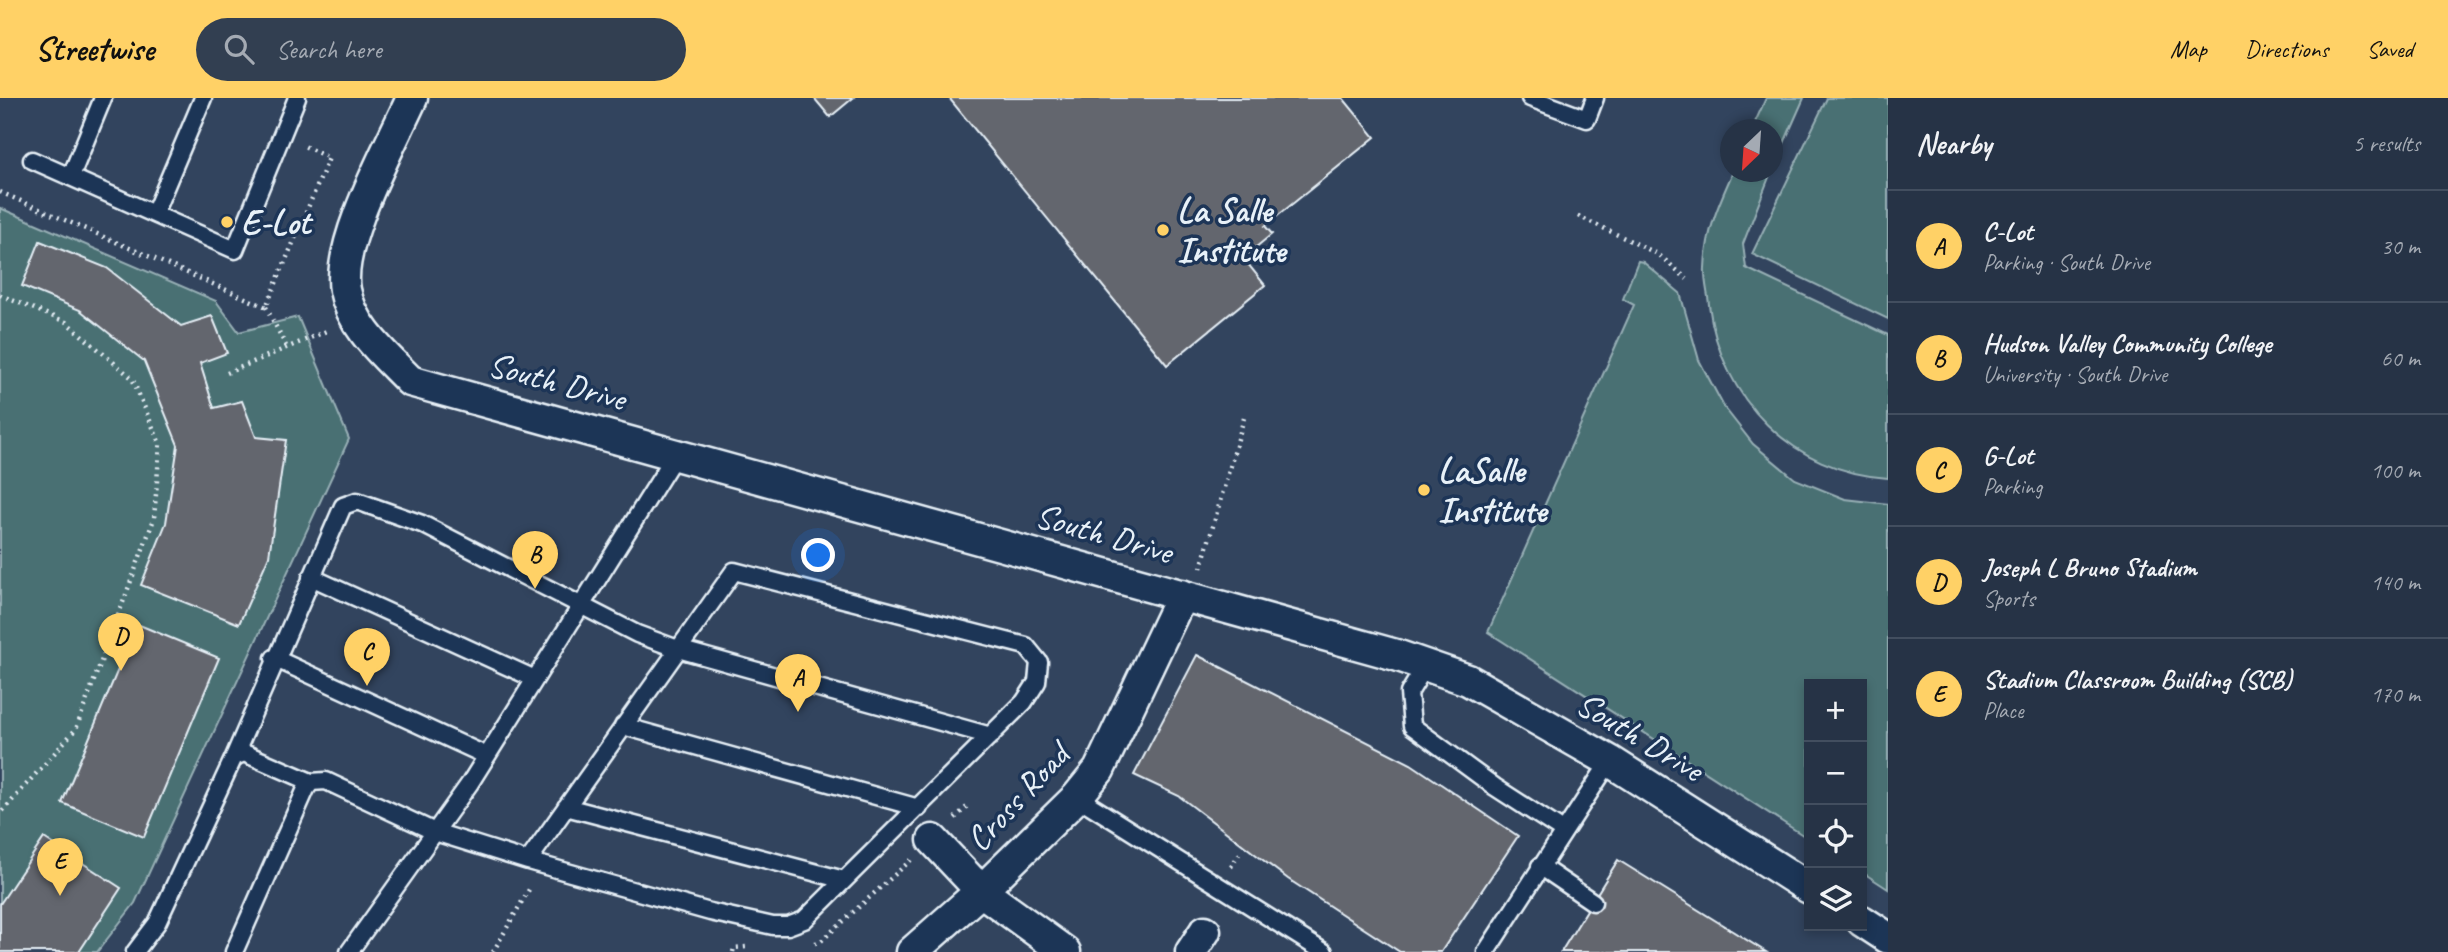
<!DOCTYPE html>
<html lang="en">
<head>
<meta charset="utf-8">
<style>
	:root { --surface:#263346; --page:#323f51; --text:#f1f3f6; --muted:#a4aab3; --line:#424e5f; --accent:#ffd166 }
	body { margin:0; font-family:Caveat,sans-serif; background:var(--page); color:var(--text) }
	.controls { position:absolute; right:21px; bottom:21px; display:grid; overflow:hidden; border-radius:0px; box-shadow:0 4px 10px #0003 }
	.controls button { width:63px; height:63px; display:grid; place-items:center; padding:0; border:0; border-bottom:2px solid var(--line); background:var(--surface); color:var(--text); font:35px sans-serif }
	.compass { position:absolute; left:1720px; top:21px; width:63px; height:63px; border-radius:50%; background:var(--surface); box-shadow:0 4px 10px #0003; rotate:205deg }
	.you { position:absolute; left:819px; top:458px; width:24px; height:24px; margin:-18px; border:5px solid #fff; border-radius:50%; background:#1a73e8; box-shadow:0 0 0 10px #1a73e833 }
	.badge { display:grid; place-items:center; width:46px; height:46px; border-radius:50%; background:var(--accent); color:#111; font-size:23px; font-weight:700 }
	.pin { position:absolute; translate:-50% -58px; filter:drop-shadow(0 2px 4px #0008) }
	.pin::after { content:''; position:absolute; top:37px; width:24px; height:21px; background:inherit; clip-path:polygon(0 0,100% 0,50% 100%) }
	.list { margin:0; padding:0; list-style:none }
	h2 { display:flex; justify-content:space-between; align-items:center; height:91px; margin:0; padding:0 28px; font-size:30px }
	h2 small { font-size:23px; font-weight:400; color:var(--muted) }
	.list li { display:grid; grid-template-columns:46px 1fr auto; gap:21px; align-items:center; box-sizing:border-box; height:112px; padding:0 28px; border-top:2px solid var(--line) }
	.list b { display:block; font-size:26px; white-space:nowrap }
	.list p { margin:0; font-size:23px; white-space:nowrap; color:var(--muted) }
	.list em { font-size:23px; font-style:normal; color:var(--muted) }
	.icon { flex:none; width:38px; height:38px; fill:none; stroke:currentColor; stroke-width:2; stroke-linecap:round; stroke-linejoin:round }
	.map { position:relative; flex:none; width:1888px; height:854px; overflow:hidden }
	header { display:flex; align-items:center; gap:42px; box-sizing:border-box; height:98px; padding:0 35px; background:var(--accent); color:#111 }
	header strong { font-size:33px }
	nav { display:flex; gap:38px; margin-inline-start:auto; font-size:24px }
	.search { width:490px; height:63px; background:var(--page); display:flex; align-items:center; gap:18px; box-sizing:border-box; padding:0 24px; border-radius:38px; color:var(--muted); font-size:26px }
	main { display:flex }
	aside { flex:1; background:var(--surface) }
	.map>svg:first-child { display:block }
	.green { fill:#496f73; stroke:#98b0b6; stroke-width:2 }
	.building { fill:#64666e; stroke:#e8f1f8; stroke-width:2 }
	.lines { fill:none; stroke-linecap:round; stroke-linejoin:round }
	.lane-casing { stroke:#e8f1f8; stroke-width:21 }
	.street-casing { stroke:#e8f1f8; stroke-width:35 }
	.path { stroke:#e8f1f8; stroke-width:4.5; stroke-dasharray:2 5; stroke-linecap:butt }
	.lane { stroke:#1d3557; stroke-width:16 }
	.street { stroke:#1d3557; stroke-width:30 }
	.poi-dot { fill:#ffd166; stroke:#1d3557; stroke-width:2.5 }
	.labels { text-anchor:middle; stroke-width:7; stroke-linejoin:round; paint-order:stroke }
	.poi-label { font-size:35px; font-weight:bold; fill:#e8f1f8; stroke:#1d3557; text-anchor:start }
	.street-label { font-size:35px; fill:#e8f1f8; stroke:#1d3557 }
</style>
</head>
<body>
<header>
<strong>Streetwise</strong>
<div class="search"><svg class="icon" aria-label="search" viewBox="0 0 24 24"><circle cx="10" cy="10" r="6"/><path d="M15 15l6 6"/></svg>Search here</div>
<nav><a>Map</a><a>Directions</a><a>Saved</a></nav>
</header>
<main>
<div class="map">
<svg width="1888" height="854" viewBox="0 0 1888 854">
	<rect width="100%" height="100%" fill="#32445e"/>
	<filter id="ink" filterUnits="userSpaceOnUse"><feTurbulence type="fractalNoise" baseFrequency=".0143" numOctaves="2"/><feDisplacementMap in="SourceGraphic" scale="14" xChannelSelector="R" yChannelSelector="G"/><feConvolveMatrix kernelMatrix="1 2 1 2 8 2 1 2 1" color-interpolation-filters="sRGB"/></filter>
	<g filter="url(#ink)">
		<path class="green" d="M 1766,0 L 1804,0 L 1773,70 L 1772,32 L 1752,31 Z
			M 1827,0 L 1888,0 L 1888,221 L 1752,156 Z
			M 1733,74 L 1771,74 L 1743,146 L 1746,170 L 1888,237 L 1888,380 C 1792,374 1721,301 1709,207 C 1708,195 1704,182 1705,170 C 1706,134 1719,105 1733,74 Z
			M 0,110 L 216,203 L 239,234 L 298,219 L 349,341 L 135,805 L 97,854 L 0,854 Z
			M 1638,163 L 1643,164 L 1680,195 L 1699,262 L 1724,309 L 1753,346 L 1795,381 L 1845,401 L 1888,406 L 1888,791 L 1862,774 L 1862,586 L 1809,586 L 1809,741 L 1488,534 L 1634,207 L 1623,201 Z"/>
		<path class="building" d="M 814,0 L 853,0 L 830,19 Z
			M 949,0 L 1343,0 L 1375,39 L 1265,128 L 1272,136 L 1243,160 L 1265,187 L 1167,267 Z
			M 40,143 L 107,170 L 181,228 L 212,218 L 227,255 L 200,265 L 214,310 L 242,303 L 256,339 L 286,342 L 269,458 L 239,526 L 141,487 L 166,425 L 178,347 L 144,263 L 80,212 L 22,188 Z
			M 137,526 L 219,560 L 144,739 L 62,705 Z
			M 1197,557 L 1411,666 L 1518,738 L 1441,854 L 1400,854 L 1288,781 L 1179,698 L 1134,677 Z
			M 44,740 L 121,790 L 79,854 L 0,854 L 0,806 Z
			M 1618,762 L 1766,854 L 1561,854 Z"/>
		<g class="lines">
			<defs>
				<path id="lane" d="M 1530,0 L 1587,21 L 1595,0
					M 32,62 L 235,152 L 297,0
					M 71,78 L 103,0
					M 154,116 L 203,0
					M 311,479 L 535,581
					M 274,560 L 487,658
					M 1426,567 L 1409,595 L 1412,628 L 1495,689 L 1563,733
					M 623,628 L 919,710
					M 234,659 L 343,408 L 357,403 L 422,426 L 637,536 L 678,551 L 991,638
					M 1077,699 L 1324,854
					M 566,709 L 844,782
					M 1540,768 L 1593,804
					M 135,854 L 157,825 L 234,659 L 244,655 L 311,684
					M 234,854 L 306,691 L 311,684 L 326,683 L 435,734 L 528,763 L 542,767 L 710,814 L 773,828 L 788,828 L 804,822 L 1024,604 L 1037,584 L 1039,564 L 1026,548 L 734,473 L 528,763
					M 349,854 L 470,685 L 676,356
					M 1486,854 L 1610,663"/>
				<path id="street" d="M 412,0 C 392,45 336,145 345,192 C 352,230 385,257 410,283 L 1396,557 L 1468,582 L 1610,663 L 1809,790
					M 933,742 L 981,793 L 1065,854
					M 1862,823 L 1888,840
					M 912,854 L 981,793 L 1077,699 L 1099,672 L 1182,497
					M 1191,854 L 1205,833"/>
			</defs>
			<use href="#lane" class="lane-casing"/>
			<use href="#street" class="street-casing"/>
			<path class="path" d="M 0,94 L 266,209 L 329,60 L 302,47
				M 1578,118 L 1658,156 L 1687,181
				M 0,197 L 66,224 L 132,280 L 160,346 L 154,421 L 76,631 L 0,716
				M 266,209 L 286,248
				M 227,275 L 329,232
				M 1201,470 L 1244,320
				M 955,720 L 970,706
				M 1231,769 L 1239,756
				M 815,845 L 820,844 L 911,762
				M 493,854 L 531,788
				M 733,854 L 734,850 L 746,849"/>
			<use href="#lane" class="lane"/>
			<use href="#street" class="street"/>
		</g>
	</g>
	<g class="poi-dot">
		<circle cx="227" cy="124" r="7"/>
		<circle cx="1163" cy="132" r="7"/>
		<circle cx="1424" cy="392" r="7"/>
	</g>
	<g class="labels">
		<g class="poi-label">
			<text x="1177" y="124">La Salle<tspan x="1177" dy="40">Institute</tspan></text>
			<text x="241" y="136">E-Lot</text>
			<text x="1438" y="384">LaSalle<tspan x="1438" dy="40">Institute</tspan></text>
		</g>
		<g class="street-label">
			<text transform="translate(557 283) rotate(15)" y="12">South Drive</text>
			<text transform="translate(1104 435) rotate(16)" y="12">South Drive</text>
			<text transform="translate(1640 638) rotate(31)" y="12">South Drive</text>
			<text transform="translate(1017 699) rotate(-47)" y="12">Cross Road</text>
		</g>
	</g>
</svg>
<div class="controls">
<button>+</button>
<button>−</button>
<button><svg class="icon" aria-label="locate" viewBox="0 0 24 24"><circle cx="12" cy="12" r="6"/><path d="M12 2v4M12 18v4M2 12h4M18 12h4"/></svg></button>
<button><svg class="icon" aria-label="layers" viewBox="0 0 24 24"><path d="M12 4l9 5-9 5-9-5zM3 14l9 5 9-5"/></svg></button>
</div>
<svg class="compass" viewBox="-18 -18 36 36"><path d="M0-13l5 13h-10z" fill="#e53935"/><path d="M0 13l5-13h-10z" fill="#a4aab3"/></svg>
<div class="you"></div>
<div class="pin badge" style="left:798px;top:614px">A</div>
<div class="pin badge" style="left:535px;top:491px">B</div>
<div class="pin badge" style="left:367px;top:588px">C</div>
<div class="pin badge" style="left:121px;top:573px">D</div>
<div class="pin badge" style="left:60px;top:798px">E</div>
</div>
<aside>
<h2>Nearby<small>5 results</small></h2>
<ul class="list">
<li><span class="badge">A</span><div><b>C-Lot</b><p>Parking · South Drive</p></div><em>30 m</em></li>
<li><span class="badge">B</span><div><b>Hudson Valley Community College</b><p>University · South Drive</p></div><em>60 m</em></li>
<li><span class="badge">C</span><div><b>G-Lot</b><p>Parking</p></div><em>100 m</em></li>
<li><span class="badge">D</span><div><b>Joseph L Bruno Stadium</b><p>Sports</p></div><em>140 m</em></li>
<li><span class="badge">E</span><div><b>Stadium Classroom Building (SCB)</b><p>Place</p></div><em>170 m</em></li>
</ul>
</aside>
</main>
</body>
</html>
